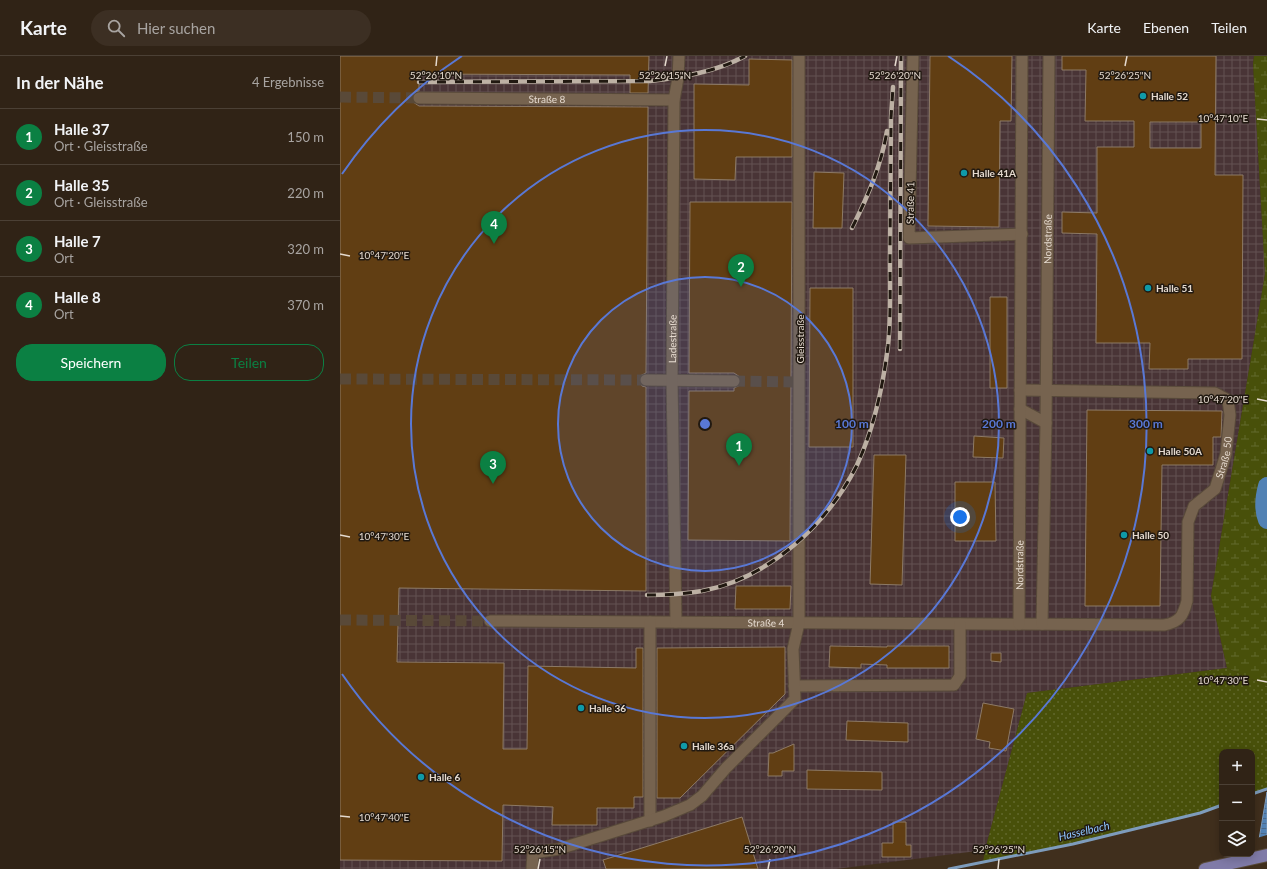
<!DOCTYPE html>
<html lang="de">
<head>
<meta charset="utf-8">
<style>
	:root { --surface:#302316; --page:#3c2f23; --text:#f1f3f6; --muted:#a8a4a1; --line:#4b4035; --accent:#0b8043 }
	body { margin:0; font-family:Lato,sans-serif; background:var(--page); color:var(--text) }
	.controls { position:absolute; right:12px; bottom:12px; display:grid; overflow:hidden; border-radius:8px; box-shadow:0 2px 10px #0003 }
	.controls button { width:36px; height:36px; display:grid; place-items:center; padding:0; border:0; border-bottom:1px solid var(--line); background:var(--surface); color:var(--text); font:20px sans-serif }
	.you { position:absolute; left:620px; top:461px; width:14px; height:14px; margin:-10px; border:3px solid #fff; border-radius:50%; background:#1a73e8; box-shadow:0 0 0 6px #1a73e833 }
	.badge { display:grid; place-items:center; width:26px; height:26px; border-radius:50%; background:var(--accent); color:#fff; font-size:13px; font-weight:700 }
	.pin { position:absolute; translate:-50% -33px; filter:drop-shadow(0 1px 2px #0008) }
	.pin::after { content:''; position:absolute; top:21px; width:14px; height:12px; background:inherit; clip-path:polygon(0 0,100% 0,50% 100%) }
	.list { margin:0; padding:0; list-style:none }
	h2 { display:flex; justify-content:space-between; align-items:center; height:52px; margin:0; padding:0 16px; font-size:17px }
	h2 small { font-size:13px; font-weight:400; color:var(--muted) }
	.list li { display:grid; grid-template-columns:26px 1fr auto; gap:12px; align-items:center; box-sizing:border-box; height:56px; padding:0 16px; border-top:1px solid var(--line) }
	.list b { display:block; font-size:15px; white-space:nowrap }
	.list p { margin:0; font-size:13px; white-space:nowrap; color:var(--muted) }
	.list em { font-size:13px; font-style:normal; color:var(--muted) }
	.actions { display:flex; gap:8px; padding:12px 16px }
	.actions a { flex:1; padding:9px 0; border:1px solid var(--accent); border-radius:16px; text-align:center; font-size:14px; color:var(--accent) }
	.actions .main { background:var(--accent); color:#fff }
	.icon { flex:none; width:22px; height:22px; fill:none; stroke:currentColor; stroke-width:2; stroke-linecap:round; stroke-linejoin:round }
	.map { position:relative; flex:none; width:927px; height:813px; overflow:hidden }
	header { display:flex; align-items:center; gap:24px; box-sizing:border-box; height:56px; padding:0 20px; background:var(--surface); border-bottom:1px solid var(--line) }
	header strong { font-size:19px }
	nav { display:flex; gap:22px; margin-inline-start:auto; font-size:14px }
	.search { width:280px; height:36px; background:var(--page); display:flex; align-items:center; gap:10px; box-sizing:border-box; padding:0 14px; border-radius:22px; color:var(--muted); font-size:15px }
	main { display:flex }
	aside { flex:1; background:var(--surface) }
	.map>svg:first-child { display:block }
	.industrial { fill:url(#industrial-grid) }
	.grass { fill:url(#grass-dots) }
	.wetland { fill:url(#wetland-marsh) }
	.water { fill:url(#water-rules); stroke:#7e9cbc }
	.pier { fill:#402f1d }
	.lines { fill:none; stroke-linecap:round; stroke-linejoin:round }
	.stream { stroke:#7e9cbc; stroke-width:3 }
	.river { stroke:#5282b4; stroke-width:18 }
	.building { fill:#613e13; stroke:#8d7a66; fill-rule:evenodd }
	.minor-tunnel { stroke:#594938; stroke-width:11; stroke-dasharray:11 5.5; stroke-linecap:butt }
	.minor-casing { stroke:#584a3a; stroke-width:13 }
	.major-casing { stroke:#584a3a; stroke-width:14 }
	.minor { stroke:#76634f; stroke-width:11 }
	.major { stroke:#807ba8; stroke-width:12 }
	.rail-casing { stroke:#bdb1a4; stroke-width:4.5 }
	.rail { stroke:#211911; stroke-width:3; stroke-dasharray:9; stroke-linecap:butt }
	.ticks { fill:none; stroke:#e5dacf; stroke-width:1.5 }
	.ring { fill:none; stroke:#5978d5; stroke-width:2 }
	.culture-dot { fill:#0f9aa8; stroke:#211911; stroke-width:1.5 }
	.labels { text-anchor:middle; stroke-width:3; stroke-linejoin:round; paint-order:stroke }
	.poi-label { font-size:10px; font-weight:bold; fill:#e5dacf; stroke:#211911; text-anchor:start }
	.street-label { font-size:10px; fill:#e5dacf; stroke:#211911 }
	.water-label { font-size:11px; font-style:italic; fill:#8ec4fd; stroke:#211911 }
	.ticks-label { font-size:10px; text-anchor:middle; fill:#e5dacf; stroke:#211911; stroke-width:3; stroke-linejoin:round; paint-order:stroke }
	.centre { fill:#5978d5; stroke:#211911; stroke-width:2 }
	.ring-label { font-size:12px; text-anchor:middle; font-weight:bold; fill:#5978d5; stroke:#211911; stroke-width:3; stroke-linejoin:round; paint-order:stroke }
</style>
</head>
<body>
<header>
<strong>Karte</strong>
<div class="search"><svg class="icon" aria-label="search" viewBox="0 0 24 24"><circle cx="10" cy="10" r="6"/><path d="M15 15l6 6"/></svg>Hier suchen</div>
<nav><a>Karte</a><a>Ebenen</a><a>Teilen</a></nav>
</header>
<main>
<aside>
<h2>In der Nähe<small>4 Ergebnisse</small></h2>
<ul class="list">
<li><span class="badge">1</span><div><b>Halle 37</b><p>Ort · Gleisstraße</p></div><em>150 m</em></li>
<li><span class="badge">2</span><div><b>Halle 35</b><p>Ort · Gleisstraße</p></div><em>220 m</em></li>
<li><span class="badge">3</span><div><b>Halle 7</b><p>Ort</p></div><em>320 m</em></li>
<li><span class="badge">4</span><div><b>Halle 8</b><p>Ort</p></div><em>370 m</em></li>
</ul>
<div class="actions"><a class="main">Speichern</a><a>Teilen</a></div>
</aside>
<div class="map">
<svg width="927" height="813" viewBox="0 0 927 813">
	<defs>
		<pattern id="industrial-grid" width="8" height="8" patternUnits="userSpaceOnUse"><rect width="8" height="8" fill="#493436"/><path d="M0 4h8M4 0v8" fill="none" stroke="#635152"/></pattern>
		<pattern id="grass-dots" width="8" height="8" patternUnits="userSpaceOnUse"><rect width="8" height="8" fill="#48500a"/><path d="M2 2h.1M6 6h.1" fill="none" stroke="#62692d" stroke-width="1.8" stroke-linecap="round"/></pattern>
		<pattern id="wetland-marsh" width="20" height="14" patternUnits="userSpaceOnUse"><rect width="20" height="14" fill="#48500a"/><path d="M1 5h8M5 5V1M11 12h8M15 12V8" fill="none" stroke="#62692d"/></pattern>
		<pattern id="water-rules" width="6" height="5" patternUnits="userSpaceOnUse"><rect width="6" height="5" fill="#5282b4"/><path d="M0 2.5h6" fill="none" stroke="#4d6b8b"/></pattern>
	</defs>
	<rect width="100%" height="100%" fill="#402f1d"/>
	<path class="industrial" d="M 0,0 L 914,0 L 913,8 L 925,218 L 871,540 L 887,612 L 687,637 L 645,794 L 496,813 L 0,813 Z"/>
	<path class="grass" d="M 887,612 L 927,630 L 927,733 L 912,738 L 912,696 L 882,696 L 882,749 L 860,757 L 733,788 L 643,806 L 645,794 L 687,637 Z"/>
	<path class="wetland" d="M 914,0 L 927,0 L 927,630 L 887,612 L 871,540 L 925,218 L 913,8 Z"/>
	<path class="water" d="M 927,736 L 927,813 L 914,813 Z"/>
	<path class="pier" d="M 927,779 L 927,813 L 912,813 L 917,782 Z"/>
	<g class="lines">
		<path class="stream" d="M 912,738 L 927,733
			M 609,813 L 733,788 L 860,757 L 882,749"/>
		<path class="river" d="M 927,430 C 924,441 923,454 927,464"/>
	</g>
	<path class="building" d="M 0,0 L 309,0 L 308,37 L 290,37 L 290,19 L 79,18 L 79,35 L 75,36 L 72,42 L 73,46 L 79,50 L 308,51 L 306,317 L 300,320 L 299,324 L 302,330 L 306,331 L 306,535 L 59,532 L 57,606 L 164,607 L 163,693 L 187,693 L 188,610 L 296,612 L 296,592 L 303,592 L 303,741 L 294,741 L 294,752 L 257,752 L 257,769 L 212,769 L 213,751 L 163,749 L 162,805 L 0,804 Z
		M 590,0 L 672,0 L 671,65 L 660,65 L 659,171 L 588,170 Z
		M 722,0 L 876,0 L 875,119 L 903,119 L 902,303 L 848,303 L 848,313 L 809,313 L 810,287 L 756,287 L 757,178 L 722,177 L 722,156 L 757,157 L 757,91 L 794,91 L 794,65 L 745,65 L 746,14 L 722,14 ZM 810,66 L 861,66 L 861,92 L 810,92 Z
		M 409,3 L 452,4 L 452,101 L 396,101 L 395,124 L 354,123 L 354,28 L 409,29 Z
		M 474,116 L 504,117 L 502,172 L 473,172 Z
		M 350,146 L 452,146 L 450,485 L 348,484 L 349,335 L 394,335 L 394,332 L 400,329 L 401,325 L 400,321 L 394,317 L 349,317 Z
		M 470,232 L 513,232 L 513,391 L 469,391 Z
		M 650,241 L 667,241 L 667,332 L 650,332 Z
		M 747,354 L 882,355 L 881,381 L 873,381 L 873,409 L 822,409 L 820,550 L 745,550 Z
		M 634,380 L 664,382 L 663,402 L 633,401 Z
		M 534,399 L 566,399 L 562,529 L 530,528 Z
		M 615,426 L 655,426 L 656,485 L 615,485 Z
		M 396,530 L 451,530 L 450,553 L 395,553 Z
		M 490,590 L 547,591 L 547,590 L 609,590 L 609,612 L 547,612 L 547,609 L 521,608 L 521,612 L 489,611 Z
		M 445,591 L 445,638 L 340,742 L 317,742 L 317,592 Z
		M 651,597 L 661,597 L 661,606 L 651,605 Z
		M 643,647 L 674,653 L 666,695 L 649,692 L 650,686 L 636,683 Z
		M 507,665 L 568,667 L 568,686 L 506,684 Z
		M 454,688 L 454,715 L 442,715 L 442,720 L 428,720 L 429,697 L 433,697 Z
		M 467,714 L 542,716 L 542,734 L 467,733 Z
		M 402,761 L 418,813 L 266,813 L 263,804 Z
		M 553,766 L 566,766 L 566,789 L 571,789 L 571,801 L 542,801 L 542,787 L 553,787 Z"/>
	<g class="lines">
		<path class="minor-tunnel" d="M 0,41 L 79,42
			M 0,323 L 306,324
			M 394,325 L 460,326
			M 0,564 L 150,565"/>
		<defs>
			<g id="minor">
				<path d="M 573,0 L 569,182 L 682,178"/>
				<path id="s1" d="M 79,42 L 334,44"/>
				<path d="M 306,324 L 394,325"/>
				<path d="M 680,353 L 706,367"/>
				<path id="s2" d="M 150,565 L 824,569 C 840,566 843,560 847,545 L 848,466 L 854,450 L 875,433 L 886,398 L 890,359 L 888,344 L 875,337 L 680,334"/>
				<path id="s3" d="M 336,566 L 332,324 L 334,44 L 338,22 L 339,0"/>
				<path id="s4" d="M 679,568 L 682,0"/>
				<path id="s5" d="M 702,568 L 706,367 L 709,0"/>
				<path d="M 454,630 L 614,629 L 620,620 L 620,568"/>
				<path d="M 310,765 L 310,566"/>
				<path d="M 192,813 L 193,797 L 219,793 L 324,760 L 350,749 L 362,740 L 386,712 L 455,643 L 453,593 L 459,567 L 459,0"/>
			</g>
			<path id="major" d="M 865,813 L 927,799"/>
		</defs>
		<use href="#minor" class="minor-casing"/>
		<use href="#major" class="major-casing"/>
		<use href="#minor" class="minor"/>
		<use href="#major" class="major"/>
		<defs>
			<path id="rail" d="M 79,26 L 310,25 C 343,21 376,16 405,0
				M 512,172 C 528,140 541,110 547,75
				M 560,293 L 561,0
				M 307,539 C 325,539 344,538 362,535 C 429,522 487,469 517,409 C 534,372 543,330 548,290 C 551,262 550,234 550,207 C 550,159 551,110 551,62 L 553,31"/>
		</defs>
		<use href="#rail" class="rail-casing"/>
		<use href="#rail" class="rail"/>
	</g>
	<path class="ticks" d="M 96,10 L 97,0M 325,10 L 327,0M 555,10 L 557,0M 785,10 L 787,0M 917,63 L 927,64M 0,198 L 10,200M 917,343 L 927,345M 0,479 L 10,481M 917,624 L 927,626M 0,760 L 10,761M 198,813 L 200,803M 428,813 L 430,803M 658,813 L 659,803"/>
	<circle cx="365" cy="368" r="147" fill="#5978d5" fill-opacity=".12"/>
	<g class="ring">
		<circle cx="365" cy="368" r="147"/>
		<circle cx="365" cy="368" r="294"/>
		<path d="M2 118A441 441 0 0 1 122 0M608 0A441 441 0 1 1 2 618"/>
	</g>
	<g class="culture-dot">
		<circle cx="803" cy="40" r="4"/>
		<circle cx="624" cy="117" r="4"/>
		<circle cx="808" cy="232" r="4"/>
		<circle cx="810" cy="395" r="4"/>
		<circle cx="784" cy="479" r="4"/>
		<circle cx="241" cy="652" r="4"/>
		<circle cx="344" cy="690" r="4"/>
		<circle cx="81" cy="721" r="4"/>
	</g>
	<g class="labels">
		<g class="poi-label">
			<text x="811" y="44">Halle 52</text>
			<text x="632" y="121">Halle 41A</text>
			<text x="816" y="236">Halle 51</text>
			<text x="818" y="399">Halle 50A</text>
			<text x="792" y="483">Halle 50</text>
			<text x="249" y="656">Halle 36</text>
			<text x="352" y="694">Halle 36a</text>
			<text x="89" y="725">Halle 6</text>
		</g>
		<g class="street-label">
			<text dy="4" stroke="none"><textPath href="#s1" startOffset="128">Straße 8</textPath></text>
			<text transform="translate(570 147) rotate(-89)" y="4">Straße 41</text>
			<text dy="4" stroke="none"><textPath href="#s5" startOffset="385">Nordstraße</textPath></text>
			<text dy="4" stroke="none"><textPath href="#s3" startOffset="283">Ladestraße</textPath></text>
			<text transform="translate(460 283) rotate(-90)" y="4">Gleisstraße</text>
			<text dy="4" stroke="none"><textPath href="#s2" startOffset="866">Straße 50</textPath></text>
			<text dy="4" stroke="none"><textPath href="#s4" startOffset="59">Nordstraße</textPath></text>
			<text dy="4" stroke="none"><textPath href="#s2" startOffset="276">Straße 4</textPath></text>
		</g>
		<g class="water-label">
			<text transform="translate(744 775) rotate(-13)" y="4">Hasselbach</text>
		</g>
	</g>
	<g class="ticks-label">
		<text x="325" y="23">52°26'15"N</text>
		<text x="555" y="23">52°26'20"N</text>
		<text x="785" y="23">52°26'25"N</text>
		<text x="96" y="23">52°26'10"N</text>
		<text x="883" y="66">10°47'10"E</text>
		<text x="44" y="203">10°47'20"E</text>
		<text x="883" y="347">10°47'20"E</text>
		<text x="44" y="484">10°47'30"E</text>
		<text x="883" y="628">10°47'30"E</text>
		<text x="44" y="765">10°47'40"E</text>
		<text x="200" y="797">52°26'15"N</text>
		<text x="430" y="797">52°26'20"N</text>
		<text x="659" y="797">52°26'25"N</text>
	</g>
	<circle cx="365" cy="368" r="6" class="centre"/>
	<g class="ring-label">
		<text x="512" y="372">100 m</text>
		<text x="659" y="372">200 m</text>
		<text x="806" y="372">300 m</text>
	</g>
</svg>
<div class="controls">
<button>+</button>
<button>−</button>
<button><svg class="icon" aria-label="layers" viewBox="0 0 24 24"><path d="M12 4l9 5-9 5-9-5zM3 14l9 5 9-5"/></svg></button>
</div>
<div class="you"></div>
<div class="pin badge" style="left:399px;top:410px">1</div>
<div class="pin badge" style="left:401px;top:231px">2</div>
<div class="pin badge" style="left:153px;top:428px">3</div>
<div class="pin badge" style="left:154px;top:188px">4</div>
</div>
</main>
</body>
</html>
